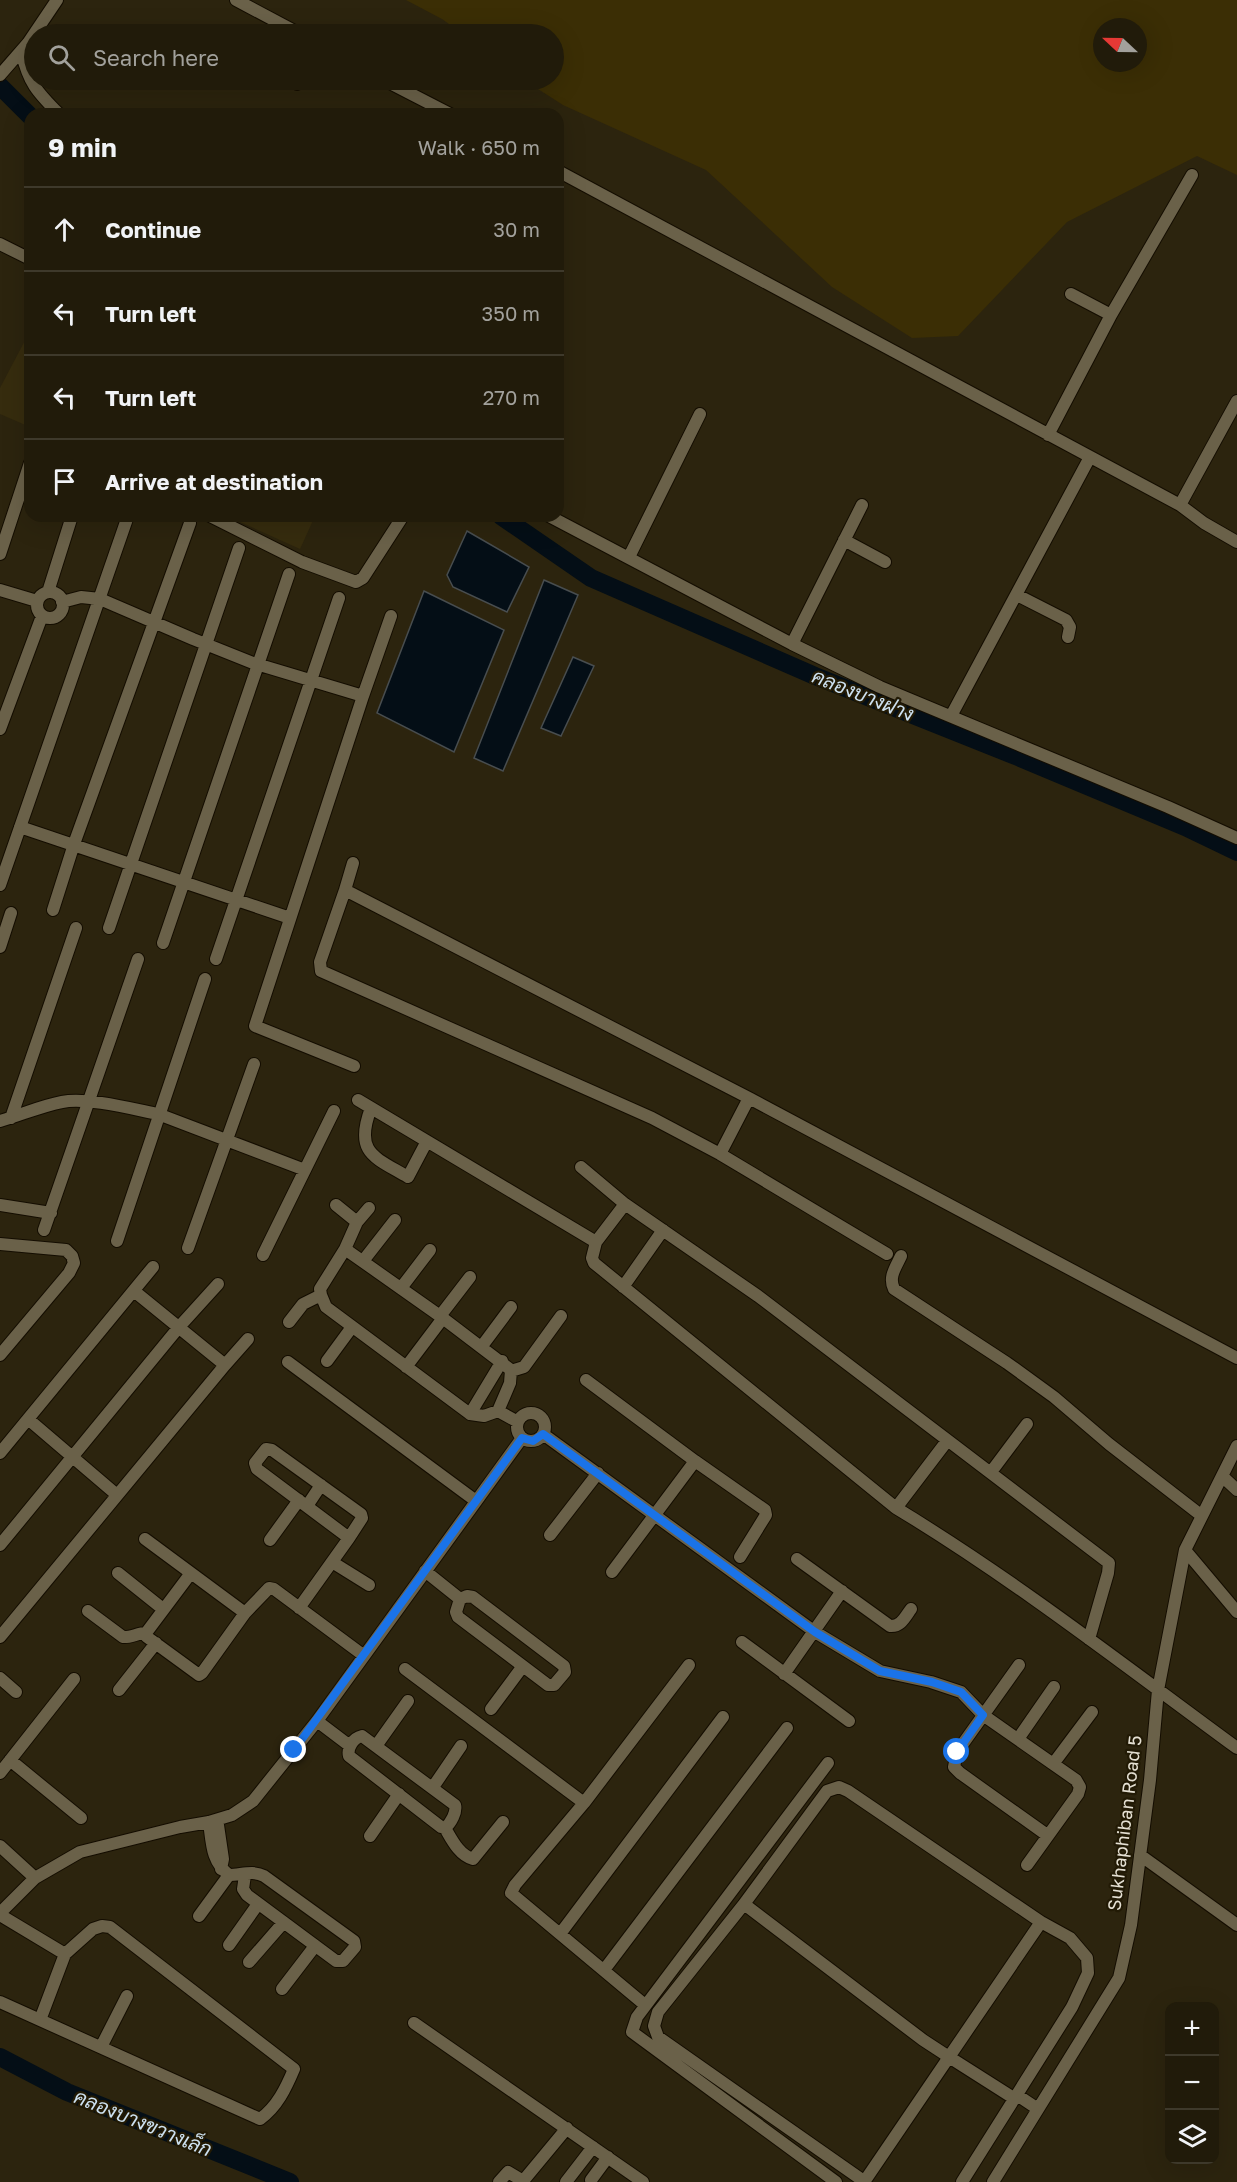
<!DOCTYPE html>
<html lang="en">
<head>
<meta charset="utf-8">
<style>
	:root { --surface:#211b0a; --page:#292413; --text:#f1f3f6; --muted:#a2a19c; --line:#3e392b }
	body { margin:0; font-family:"Golos Text",Sarabun,sans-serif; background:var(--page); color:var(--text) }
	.controls { position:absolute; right:18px; bottom:18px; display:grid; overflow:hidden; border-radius:12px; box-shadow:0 6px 24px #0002 }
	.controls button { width:54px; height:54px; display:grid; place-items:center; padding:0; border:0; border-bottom:2px solid var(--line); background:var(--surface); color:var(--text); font:30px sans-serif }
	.compass { position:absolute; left:1093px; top:18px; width:54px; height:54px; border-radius:50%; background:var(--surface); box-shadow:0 6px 24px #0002; rotate:292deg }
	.stop { position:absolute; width:18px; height:18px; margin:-14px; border:4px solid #1a73e8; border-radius:50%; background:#fff }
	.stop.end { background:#1a73e8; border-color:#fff; box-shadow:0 2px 6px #0008 }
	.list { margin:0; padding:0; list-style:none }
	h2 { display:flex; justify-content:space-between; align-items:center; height:78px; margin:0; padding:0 24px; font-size:26px }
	h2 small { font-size:20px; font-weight:400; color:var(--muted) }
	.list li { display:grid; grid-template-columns:39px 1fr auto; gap:18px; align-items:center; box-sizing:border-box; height:84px; padding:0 24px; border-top:2px solid var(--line) }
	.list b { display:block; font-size:22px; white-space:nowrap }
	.list em { font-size:20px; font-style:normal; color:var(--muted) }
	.icon { flex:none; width:33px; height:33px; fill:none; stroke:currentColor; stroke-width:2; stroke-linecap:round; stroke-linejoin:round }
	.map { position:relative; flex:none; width:1237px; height:2182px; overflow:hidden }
	.search { position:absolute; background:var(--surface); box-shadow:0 6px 24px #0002; left:24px; top:24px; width:540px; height:66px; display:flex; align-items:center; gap:15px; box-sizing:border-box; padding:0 21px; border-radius:33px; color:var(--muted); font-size:22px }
	.panel { position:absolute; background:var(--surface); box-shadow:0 6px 24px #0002; left:24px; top:108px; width:540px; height:414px; border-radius:18px }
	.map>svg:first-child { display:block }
	.built { fill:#362c0e }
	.green { fill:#3b2e05; fill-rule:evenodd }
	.water { fill:#040e16; stroke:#484d4f; stroke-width:1.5 }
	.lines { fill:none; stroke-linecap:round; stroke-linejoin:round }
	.river { stroke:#040e16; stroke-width:18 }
	.street-casing { stroke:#140d00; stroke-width:14 }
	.street { stroke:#6a6149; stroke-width:12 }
	.route { stroke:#1a73e8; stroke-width:8 }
	.labels { text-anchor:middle; stroke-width:4.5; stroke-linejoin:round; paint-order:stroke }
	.street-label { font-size:18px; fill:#e5e0d3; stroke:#221a05 }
	.water-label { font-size:20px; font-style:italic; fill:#cde1f0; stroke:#221a05 }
</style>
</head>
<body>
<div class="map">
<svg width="1237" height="2182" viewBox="0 0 1237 2182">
	<rect width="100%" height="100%" fill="#2c240e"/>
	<path class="built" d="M 30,331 L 30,427 L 0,414 L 0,388 Z
		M 227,516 L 315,516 L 300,549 Z"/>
	<path class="green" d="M 406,0 L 1237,0 L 1237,175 L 1197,156 L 1067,222 L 958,336 L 912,338 L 832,287 L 706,170 L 563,105 L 524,80 L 554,80 L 554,34 L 463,34 L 442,19 ZM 1102,27 L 1138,27 L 1138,63 L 1102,63 Z"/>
	<path class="water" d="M 467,531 L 529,567 L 507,612 L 453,587 L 447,575 Z
		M 544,580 L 578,595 L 503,771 L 474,758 Z
		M 424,591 L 504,630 L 454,752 L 377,713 Z
		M 573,657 L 594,666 L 561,736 L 541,728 Z"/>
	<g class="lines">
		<path class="river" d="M 0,86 L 30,116
			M 501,516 L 591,578 L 815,676 L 1018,757 L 1185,827 L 1237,852
			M 0,2057 L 67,2092 L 290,2182"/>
		<defs>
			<path id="street" d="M 236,0 L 300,34
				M 21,51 C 29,83 36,91 59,114
				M 0,75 L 28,43 L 57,0
				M 384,80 L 450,114
				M 297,84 L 300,80
				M 558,171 L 1180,505 L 1204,523 L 1237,542
				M 0,244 L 30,259
				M 1071,294 L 1111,315
				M 1048,435 L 1111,315 L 1192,175
				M 1180,505 L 1237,401
				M 210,516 L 302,562 L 356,582 L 363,578 L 403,516
				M 549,516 L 792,644 L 880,687 L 1168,807 L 1237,838
				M 844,540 L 885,562
				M 0,554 L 30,463
				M 629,557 L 700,414
				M 0,590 L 37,601
				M37 605a13 13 0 1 1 26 0a13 13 0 1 1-26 0Z
				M 48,592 L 72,516
				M 1017,595 L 1066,620 L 1070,627 L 1068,637
				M 62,602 L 81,597 L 100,599 L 193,639 L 253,663 L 363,696 L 255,1026 L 354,1066
				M 792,644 L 862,505
				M 363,696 L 391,616
				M 951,716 L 1090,457
				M 0,729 L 42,616
				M 20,827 L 290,918
				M 353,863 L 345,890 L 320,962 L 321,971 L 652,1118 L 720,1154 L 887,1254
				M 0,885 L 128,516
				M 345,890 L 749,1098 L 1237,1358
				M 53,910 L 74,844 L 190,523
				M 109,928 L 239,548
				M 163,943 L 289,574
				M 0,947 L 11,913
				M 216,959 L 339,598
				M 358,1100 L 596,1242
				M 371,1108 C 354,1153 374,1157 408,1177 L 427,1141
				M 11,1118 L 76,928
				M 0,1121 C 21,1115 41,1106 62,1102 C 87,1097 133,1109 158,1114 L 305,1170
				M 720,1154 L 749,1098
				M 581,1167 L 625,1204 L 758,1296 L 1109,1563 L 1108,1573 L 1089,1639
				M 625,1204 L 596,1242 L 592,1258 L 594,1263 L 896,1508 C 1015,1580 1125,1666 1237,1748
				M 0,1205 L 51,1213
				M 336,1205 L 357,1222
				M 44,1230 L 138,959
				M 117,1241 L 205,979
				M 0,1244 L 66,1250 L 72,1256 L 74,1263 L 69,1273 L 0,1355
				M 188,1248 L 254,1064
				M 345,1249 L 357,1222 L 369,1208
				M 263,1255 L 334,1111
				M 901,1256 C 896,1267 888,1277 894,1289 L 1007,1363 L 1054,1397 L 1109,1444 L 1202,1516
				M 363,1261 L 395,1220
				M 623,1287 L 663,1230
				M 401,1288 L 430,1250
				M 134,1291 L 225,1365
				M 440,1316 L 470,1277
				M 289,1322 L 303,1304 L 321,1295
				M 482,1346 L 511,1307
				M 327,1361 L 352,1327
				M 288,1362 L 476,1501
				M 406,1367 L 443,1318
				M 511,1371 L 524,1367 L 561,1316
				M 586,1380 L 695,1461 L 765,1510 L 766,1515 L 740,1557
				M 498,1411 L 510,1383 L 511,1370 L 440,1316 L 345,1249 L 320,1289 L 321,1295 L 326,1307 L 470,1414 L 484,1416 L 498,1411 L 518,1422
				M517 1427a14 14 0 1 1 28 0a14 14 0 1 1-28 0Z
				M 470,1414 L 502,1361
				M 28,1419 L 117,1495
				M 543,1434 L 815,1632 L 880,1671 L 931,1682 L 961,1692 L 983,1715 L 1076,1780 L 1080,1787 L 1078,1794 L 1027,1865
				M 0,1453 L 153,1267
				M 991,1472 L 1027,1424
				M 1222,1476 L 1237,1490
				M 307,1506 L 321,1485
				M 896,1508 L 947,1441
				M 550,1535 L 598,1473
				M 145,1539 L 245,1613
				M 270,1540 L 299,1500
				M 0,1545 L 179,1327 L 218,1284
				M 1185,1550 L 1237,1612
				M 797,1559 L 890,1626 C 901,1627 905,1617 911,1609
				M 332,1562 L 369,1585
				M 425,1571 L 460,1599
				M 612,1572 L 695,1461
				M 118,1573 L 163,1609
				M 191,1573 L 146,1633 L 147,1637 L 199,1675 L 202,1673 L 245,1613 L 269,1588 L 274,1589 L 363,1655
				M 467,1596 L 473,1597 L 564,1666 L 565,1672 L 554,1685 L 548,1685 L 458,1617 L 456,1612 L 460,1599 Z
				M 299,1608 L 349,1538 L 257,1469 L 255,1463 L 266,1449 L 272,1450 L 361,1514 L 362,1518 L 349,1538
				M 88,1611 L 123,1637 C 130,1638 138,1633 146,1633
				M 0,1637 L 225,1365 L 248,1339
				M 742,1642 L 849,1721
				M 1019,1665 L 957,1752 L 954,1767 L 960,1773 L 1047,1835
				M 405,1669 L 584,1803
				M 784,1674 L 842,1591
				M 0,1678 L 16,1692
				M 119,1690 L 156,1643
				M 491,1709 L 523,1666
				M 317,1721 L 350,1746
				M 362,1736 L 455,1805 C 457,1812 451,1823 445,1828 L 441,1827 L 349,1756 C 347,1748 353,1738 362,1736 Z
				M 1018,1739 L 1054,1687
				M 376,1746 L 408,1701
				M 10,1760 L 81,1818
				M 828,1763 L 637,2017 L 632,2032 L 836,2182
				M 1053,1764 L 1092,1712
				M 0,1773 L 74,1679
				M 433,1787 L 461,1746
				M 218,1825 L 223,1859 L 221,1869
				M 445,1828 C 452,1840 459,1855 473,1859 L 503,1822
				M 370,1836 L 399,1794
				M 0,1846 L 35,1878
				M 1140,1855 L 1237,1925
				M 229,1875 C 241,1875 253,1870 264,1876 L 354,1941 L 355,1947 L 343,1961 L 336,1961 L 247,1895 L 243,1889 L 245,1875
				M 744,1904 L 923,2040 L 949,2057 L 864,2182
				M 0,1913 L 35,1878 L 80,1852 L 180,1827 L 209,1822 L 232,1815 L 253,1801 L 317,1721 L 522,1438
				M 0,1915 L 65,1954
				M 199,1916 L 229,1875 C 211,1861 212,1843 209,1822
				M 560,1934 L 723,1717
				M 229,1945 L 258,1904
				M 249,1962 L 283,1923
				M 604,1970 L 787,1728
				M 282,1989 L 315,1946
				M 0,2002 L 231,2106 L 260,2119 C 277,2107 286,2088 294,2069 L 110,1927 L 102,1926 L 93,1929 L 65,1954 L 40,2020
				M 645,2005 L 511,1893 L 515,1885 L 584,1803 L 689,1665
				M 414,2023 L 643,2182
				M 101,2047 L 127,1996
				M 1017,2095 L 1038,2109
				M 1015,2099 L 949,2057 L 1041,1922
				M 591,2180 L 608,2157
				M 499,2182 L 508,2172 L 523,2181 L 567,2128
				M 566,2182 L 593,2147
				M 865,2182 L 658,2037 L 654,2026 L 658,2012 L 744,1904 L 827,1791 L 839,1787 L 848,1791 L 1041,1922 L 1070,1938 L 1087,1958 L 1088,1973 L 1072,2007 L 962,2182
				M 993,2182 L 1119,1978 L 1131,1925 L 1150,1780 L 1158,1690 L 1185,1550 L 1237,1446"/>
		</defs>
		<use href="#street" class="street-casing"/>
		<use href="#street" class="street"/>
	</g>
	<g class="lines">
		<path class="route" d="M 294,1750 L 522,1438 L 533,1441 L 543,1434 L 815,1632 L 880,1671 L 932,1682 L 961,1692 L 983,1715 L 957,1752"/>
	</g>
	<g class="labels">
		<g class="street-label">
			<text transform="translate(1125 1823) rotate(-83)" y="6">Sukhaphiban Road 5</text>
		</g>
		<g class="water-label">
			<text transform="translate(863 695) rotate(22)" y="7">คลองบางฝาง</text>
			<text transform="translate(143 2123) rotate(22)" y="7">คลองบางขวางเล็ก</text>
		</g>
	</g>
</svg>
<div class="controls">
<button>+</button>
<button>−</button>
<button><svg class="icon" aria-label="layers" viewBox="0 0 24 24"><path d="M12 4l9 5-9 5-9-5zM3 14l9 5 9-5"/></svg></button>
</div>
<svg class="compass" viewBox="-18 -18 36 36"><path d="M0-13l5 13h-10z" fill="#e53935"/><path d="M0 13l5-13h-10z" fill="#a2a19c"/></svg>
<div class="stop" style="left:957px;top:1752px"></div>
<div class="stop end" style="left:294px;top:1750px"></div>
<div class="search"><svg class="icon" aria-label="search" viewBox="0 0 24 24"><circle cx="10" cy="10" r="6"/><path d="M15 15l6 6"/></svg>Search here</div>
<section class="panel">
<h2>9 min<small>Walk · 650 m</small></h2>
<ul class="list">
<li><svg class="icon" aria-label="ahead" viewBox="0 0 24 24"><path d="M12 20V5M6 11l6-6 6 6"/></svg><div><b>Continue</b></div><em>30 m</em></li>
<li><svg class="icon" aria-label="left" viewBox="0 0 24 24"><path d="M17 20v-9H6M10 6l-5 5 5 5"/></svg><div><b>Turn left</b></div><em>350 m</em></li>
<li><svg class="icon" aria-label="left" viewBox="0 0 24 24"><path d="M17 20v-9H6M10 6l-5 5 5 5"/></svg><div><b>Turn left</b></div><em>270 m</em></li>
<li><svg class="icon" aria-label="arrive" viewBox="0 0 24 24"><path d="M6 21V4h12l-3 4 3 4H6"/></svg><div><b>Arrive at destination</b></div></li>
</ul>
</section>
</div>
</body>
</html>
